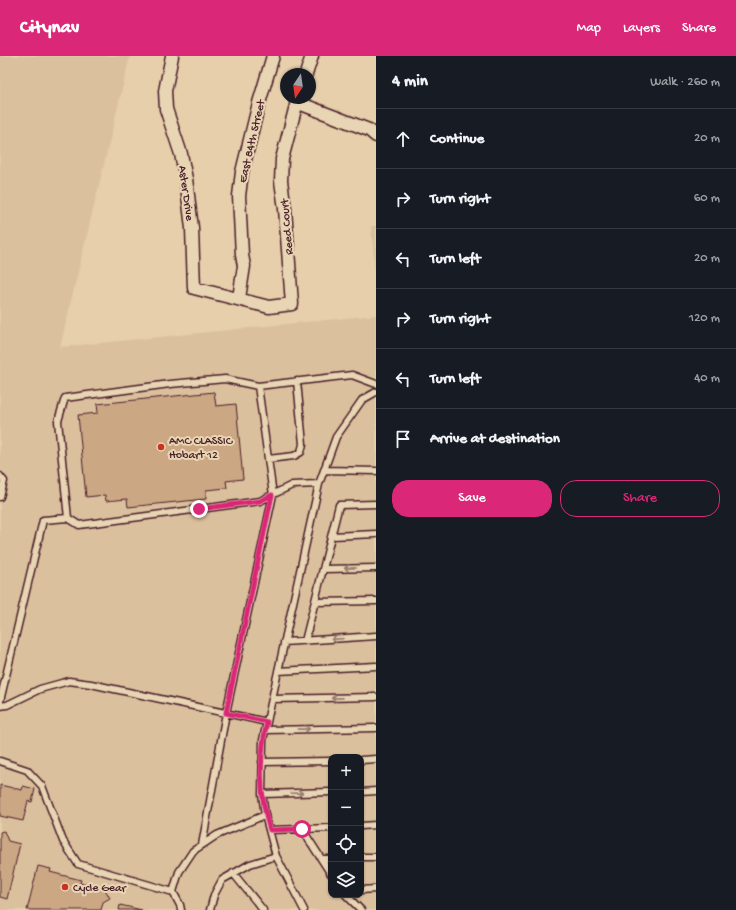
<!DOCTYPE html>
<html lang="en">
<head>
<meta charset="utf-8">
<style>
	:root { --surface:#171b24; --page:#20242c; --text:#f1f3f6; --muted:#9ea1a6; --line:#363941; --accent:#db2777 }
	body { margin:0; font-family:"Gochi Hand",sans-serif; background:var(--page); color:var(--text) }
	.controls { position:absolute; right:12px; bottom:12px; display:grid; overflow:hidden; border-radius:8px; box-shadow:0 1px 3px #0004 }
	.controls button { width:36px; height:36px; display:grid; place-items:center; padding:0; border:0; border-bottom:1px solid var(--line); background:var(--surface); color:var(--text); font:20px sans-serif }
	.compass { position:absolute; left:280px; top:12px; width:36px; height:36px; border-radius:50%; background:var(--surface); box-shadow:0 1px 3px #0004; rotate:193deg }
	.stop { position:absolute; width:12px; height:12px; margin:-9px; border:3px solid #db2777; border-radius:50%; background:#fff }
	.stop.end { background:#db2777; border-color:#fff; box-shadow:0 1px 4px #0008 }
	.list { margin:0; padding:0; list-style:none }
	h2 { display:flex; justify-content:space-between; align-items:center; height:52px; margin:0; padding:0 16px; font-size:17px }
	h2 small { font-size:13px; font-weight:400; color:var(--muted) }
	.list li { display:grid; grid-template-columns:26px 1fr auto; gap:12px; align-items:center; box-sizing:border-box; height:60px; padding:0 16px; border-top:1px solid var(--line) }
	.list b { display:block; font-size:15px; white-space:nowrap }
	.list em { font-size:13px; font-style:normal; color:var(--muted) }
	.actions { display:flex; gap:8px; padding:12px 16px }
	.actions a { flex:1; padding:9px 0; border:1px solid var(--accent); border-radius:16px; text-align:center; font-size:14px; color:var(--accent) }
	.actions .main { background:var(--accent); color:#fff }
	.icon { flex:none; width:22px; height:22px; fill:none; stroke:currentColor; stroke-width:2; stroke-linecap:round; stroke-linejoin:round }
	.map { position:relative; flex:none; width:376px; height:854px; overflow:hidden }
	header { display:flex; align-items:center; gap:24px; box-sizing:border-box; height:56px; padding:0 20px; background:var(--accent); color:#fff }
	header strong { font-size:19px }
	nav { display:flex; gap:22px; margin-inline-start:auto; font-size:14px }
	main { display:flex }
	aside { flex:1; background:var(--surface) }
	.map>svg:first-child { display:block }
	.built { fill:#dbc09d; fill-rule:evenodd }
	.building { fill:#cba784; stroke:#4a1f2b }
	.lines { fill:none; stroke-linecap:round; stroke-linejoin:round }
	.service-casing { stroke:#4a1f2b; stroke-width:9 }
	.minor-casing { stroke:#4a1f2b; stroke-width:15 }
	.service { stroke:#e8d5b3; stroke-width:6 }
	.minor { stroke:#e8d5b3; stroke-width:12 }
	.oneway { stroke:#997a6f }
	.route { stroke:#db2777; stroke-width:5 }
	.poi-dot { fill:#c8321e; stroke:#e8d5b3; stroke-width:1.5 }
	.labels { text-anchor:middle; stroke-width:4; stroke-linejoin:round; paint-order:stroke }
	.street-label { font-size:12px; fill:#4a1f2b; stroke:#e8d5b3 }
	.poi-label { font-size:12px; fill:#4a1f2b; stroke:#e8d5b3; text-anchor:start }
</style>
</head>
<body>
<header>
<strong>Citynav</strong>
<nav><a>Map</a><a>Layers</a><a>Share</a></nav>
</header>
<main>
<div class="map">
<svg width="376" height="854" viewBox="0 0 376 854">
	<rect width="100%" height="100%" fill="#e6cfaa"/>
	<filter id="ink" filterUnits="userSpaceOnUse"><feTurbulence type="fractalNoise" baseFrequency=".025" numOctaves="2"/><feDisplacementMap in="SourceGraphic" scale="8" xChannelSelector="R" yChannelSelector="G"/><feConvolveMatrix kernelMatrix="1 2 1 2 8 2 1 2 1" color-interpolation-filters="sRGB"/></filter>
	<g filter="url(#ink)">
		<path class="built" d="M 0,0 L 130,0 L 60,291 L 376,259 L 376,854 L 0,854 ZM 331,701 L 361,701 L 361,839 L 331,839 Z
			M 371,170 L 376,170 L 376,224 Z"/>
		<path class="building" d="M 214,336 L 216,350 L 236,348 L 243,423 L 226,425 L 227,432 L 206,434 L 206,443 L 128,451 L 127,443 L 106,445 L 105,439 L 86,441 L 78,359 L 98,357 L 97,348 Z
			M 0,729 L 22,734 L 23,730 L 35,733 L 32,746 L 28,745 L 23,765 L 0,760 Z
			M 4,775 L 8,785 L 20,788 L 7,843 L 0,841 L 0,776 Z
			M 38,810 L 51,813 L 50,816 L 81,824 L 80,827 L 100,832 L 103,830 L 110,842 L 103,846 L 101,854 L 27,854 Z
			M 120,849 L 142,854 L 119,854 Z"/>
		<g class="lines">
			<defs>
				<path id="service" d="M 268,403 L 294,400 L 301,396 L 303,388 L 297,325
					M 324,414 L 376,415
					M 0,420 L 4,425 L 0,441
					M 319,428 L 292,429 L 260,445 L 79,469 L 68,462 L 58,365 L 65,342 L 170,328 L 225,323 L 258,330 L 352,319 L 376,328
					M 332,480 L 376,478
					M 323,513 L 376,512
					M 315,546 L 376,545
					M 305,585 L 339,449 L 376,448
					M 284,586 L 376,580
					M 278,615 L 376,610
					M 272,643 L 376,641
					M 0,645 L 43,464 L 68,462
					M 0,650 L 7,649 L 40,633 L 69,625 L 91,628 L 267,666
					M 265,674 L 376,672
					M 361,704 L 376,703
					M 0,705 L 27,714 L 42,730 L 63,785 L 78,808 L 173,836 L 179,816 L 193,795 L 217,779 L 265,759
					M 262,706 L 331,705
					M 361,736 L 376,735
					M 262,738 L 331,736
					M 361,770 L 376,769
					M 302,773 L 331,818
					M 270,774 L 331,772
					M 202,789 L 226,657 L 273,439 L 258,330
					M 361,801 L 376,801
					M 322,803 L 331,803
					M 233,817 L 263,854
					M 361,834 L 376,833
					M 173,836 L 180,849 L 181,854
					M 346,839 L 361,854
					M 210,854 L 214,839 L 222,824 L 250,808 L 276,800
					M 304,854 L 276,800 L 265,759 L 262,738 L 263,684 L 319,428 L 336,381 L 362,344 L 376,336"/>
				<path id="minor" d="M 172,0 L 165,35 L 166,53 L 181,98 L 186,123 L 192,172 L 194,232 L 269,251 L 292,248 L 285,153 L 281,125 L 282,103 L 298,42
					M 306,18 L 312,0
					M 296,46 L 369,74 L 376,80
					M 239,242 L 244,210 L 242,199 L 239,140 L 242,116 L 259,47 L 273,0"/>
			</defs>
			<use href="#service" class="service-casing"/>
			<use href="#minor" class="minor-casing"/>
			<use href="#service" class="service"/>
			<use href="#minor" class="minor"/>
		</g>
		<defs><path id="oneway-shaft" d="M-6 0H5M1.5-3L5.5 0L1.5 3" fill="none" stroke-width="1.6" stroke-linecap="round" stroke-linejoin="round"/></defs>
		<g class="oneway">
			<use href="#oneway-shaft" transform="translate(350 512) rotate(179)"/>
			<use href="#oneway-shaft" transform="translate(337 583) rotate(176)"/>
			<use href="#oneway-shaft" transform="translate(337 642) rotate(179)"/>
			<use href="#oneway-shaft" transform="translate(304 673) rotate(-1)"/>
			<use href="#oneway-shaft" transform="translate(297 737) rotate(-2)"/>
		</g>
	</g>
	<g class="lines" filter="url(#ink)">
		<path class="route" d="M 199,453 L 260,445 L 272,439 L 226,657 L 267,666 C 259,700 259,741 270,774 L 302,773"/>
	</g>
	<g class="poi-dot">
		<circle cx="161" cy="391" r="4"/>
		<circle cx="65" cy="831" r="4"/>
	</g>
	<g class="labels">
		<g class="street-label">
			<text transform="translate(251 85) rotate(-77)" y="4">East 84th Street</text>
			<text transform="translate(187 137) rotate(82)" y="4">Aster Drive</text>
			<text transform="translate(286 171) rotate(-95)" y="4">Reed Court</text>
		</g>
		<g class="poi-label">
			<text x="169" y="388">AMC CLASSIC<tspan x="169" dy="14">Hobart 12</tspan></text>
			<text x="73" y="835">Cycle Gear</text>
		</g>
	</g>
</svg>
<div class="controls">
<button>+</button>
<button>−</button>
<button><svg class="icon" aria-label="locate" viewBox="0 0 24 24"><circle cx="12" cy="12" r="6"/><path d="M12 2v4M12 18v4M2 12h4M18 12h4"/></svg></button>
<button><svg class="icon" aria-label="layers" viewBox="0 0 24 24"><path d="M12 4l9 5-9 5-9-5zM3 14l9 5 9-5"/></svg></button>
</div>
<svg class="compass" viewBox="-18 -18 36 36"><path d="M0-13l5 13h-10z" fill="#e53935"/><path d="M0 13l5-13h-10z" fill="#9ea1a6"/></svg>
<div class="stop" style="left:302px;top:773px"></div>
<div class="stop end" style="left:199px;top:453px"></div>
</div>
<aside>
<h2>4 min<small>Walk · 260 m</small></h2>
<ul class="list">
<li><svg class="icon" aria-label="ahead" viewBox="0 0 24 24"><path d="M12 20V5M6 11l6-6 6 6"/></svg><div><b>Continue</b></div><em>20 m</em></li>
<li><svg class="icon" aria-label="right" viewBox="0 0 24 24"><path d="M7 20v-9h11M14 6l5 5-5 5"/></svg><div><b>Turn right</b></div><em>60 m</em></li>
<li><svg class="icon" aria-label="left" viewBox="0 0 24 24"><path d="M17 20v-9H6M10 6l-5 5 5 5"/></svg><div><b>Turn left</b></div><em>20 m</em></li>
<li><svg class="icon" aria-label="right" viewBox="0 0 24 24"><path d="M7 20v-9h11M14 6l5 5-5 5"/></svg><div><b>Turn right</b></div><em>120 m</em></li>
<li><svg class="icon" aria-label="left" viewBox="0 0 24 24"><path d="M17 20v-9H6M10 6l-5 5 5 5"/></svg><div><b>Turn left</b></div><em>40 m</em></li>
<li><svg class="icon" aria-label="arrive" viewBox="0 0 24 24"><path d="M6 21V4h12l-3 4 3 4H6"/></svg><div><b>Arrive at destination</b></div></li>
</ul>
<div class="actions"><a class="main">Save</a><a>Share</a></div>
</aside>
</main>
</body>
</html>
